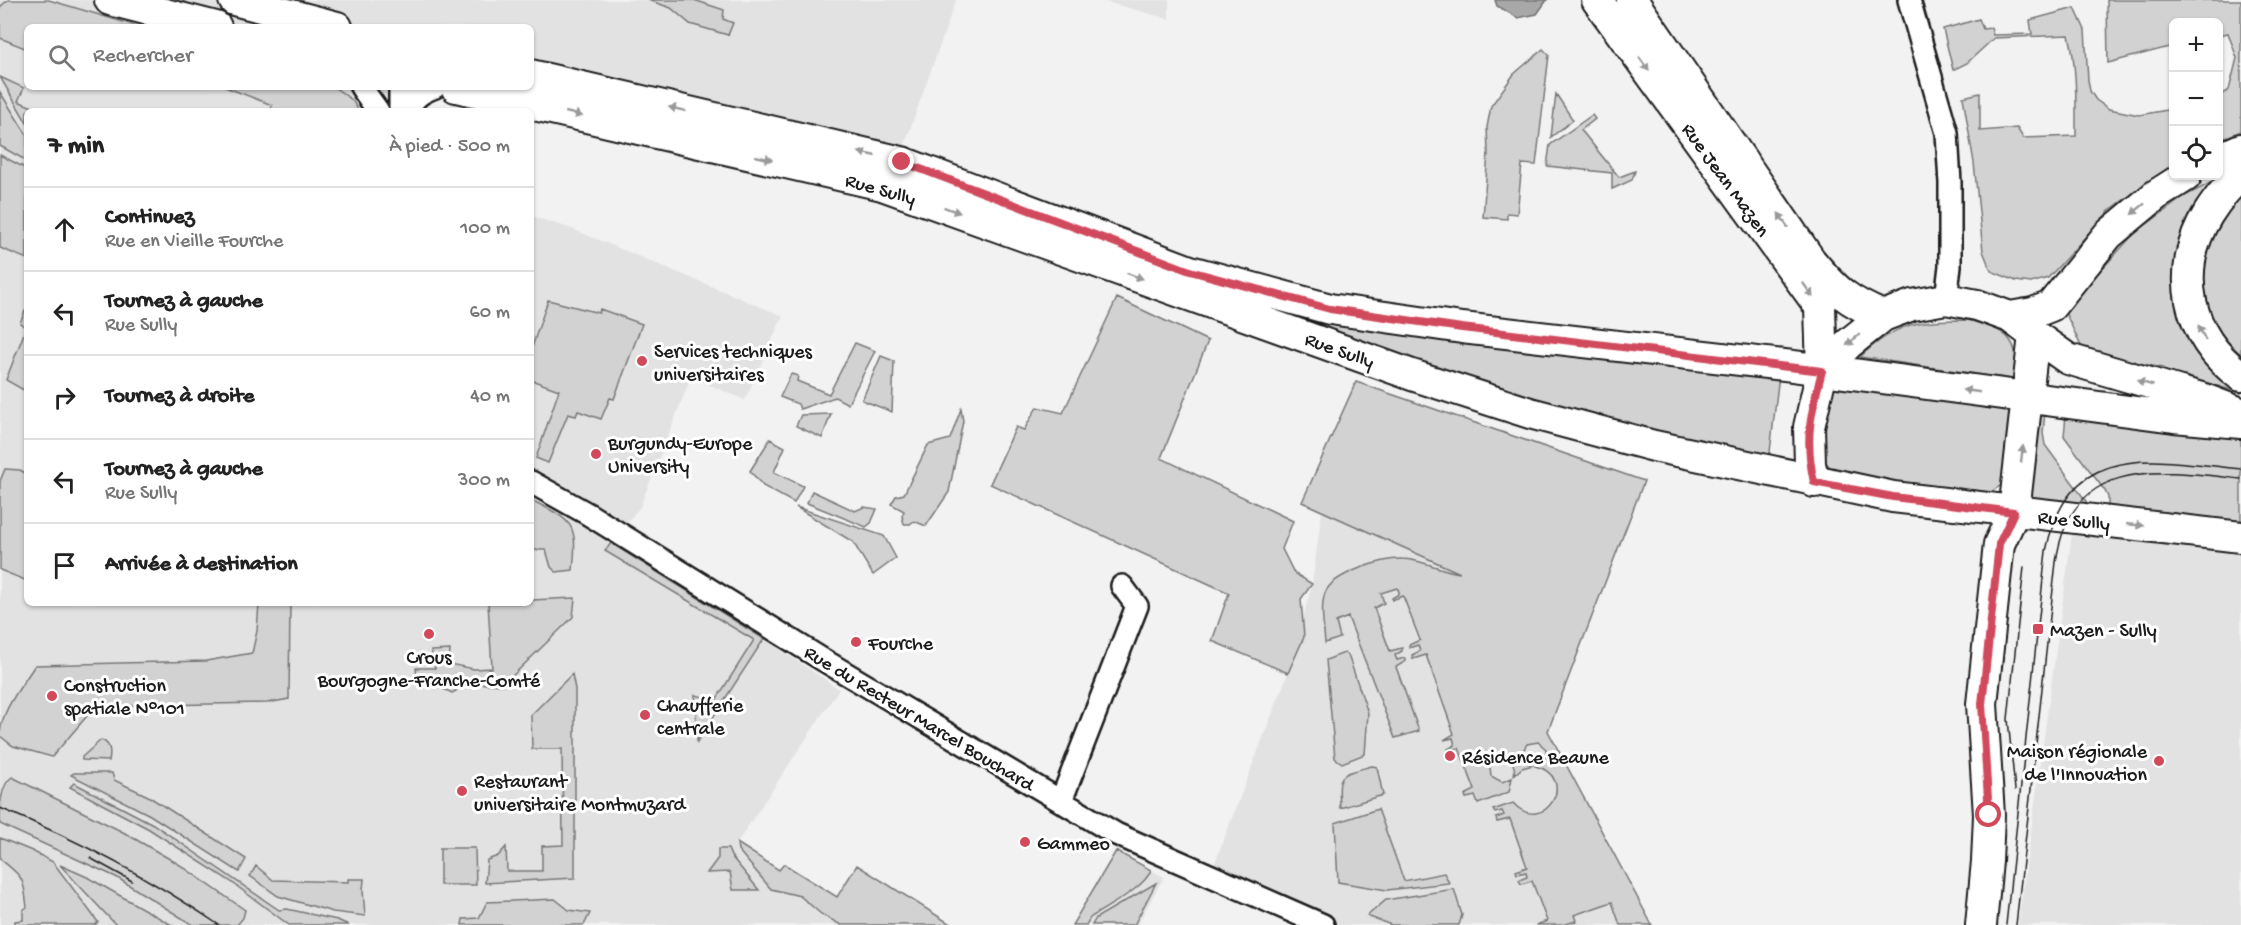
<!DOCTYPE html>
<html lang="fr">
<head>
<meta charset="utf-8">
<style>
	:root { --surface:#fff; --page:#f2f2f2; --text:#222; --muted:#767676; --line:#e0e0e0 }
	body { margin:0; font-family:"Gochi Hand",sans-serif; background:var(--page); color:var(--text) }
	.controls { position:absolute; right:18px; top:18px; display:grid; overflow:hidden; border-radius:9px; box-shadow:0 2px 4px #0004 }
	.controls button { width:54px; height:54px; display:grid; place-items:center; padding:0; border:0; border-bottom:2px solid var(--line); background:var(--surface); color:var(--text); font:30px sans-serif }
	.stop { position:absolute; width:18px; height:18px; margin:-14px; border:4px solid #d1495b; border-radius:50%; background:#fff }
	.stop.end { background:#d1495b; border-color:#fff; box-shadow:0 2px 6px #0008 }
	.list { margin:0; padding:0; list-style:none }
	h2 { display:flex; justify-content:space-between; align-items:center; height:78px; margin:0; padding:0 24px; font-size:26px }
	h2 small { font-size:20px; font-weight:400; color:var(--muted) }
	.list li { display:grid; grid-template-columns:39px 1fr auto; gap:18px; align-items:center; box-sizing:border-box; height:84px; padding:0 24px; border-top:2px solid var(--line) }
	.list b { display:block; font-size:22px; white-space:nowrap }
	.list p { margin:0; font-size:20px; white-space:nowrap; color:var(--muted) }
	.list em { font-size:20px; font-style:normal; color:var(--muted) }
	.icon { flex:none; width:33px; height:33px; fill:none; stroke:currentColor; stroke-width:2; stroke-linecap:round; stroke-linejoin:round }
	.map { position:relative; flex:none; width:2241px; height:925px; overflow:hidden }
	.search { position:absolute; background:var(--surface); box-shadow:0 2px 4px #0004; left:24px; top:24px; width:510px; height:66px; display:flex; align-items:center; gap:15px; box-sizing:border-box; padding:0 21px; border-radius:9px; color:var(--muted); font-size:22px }
	.panel { position:absolute; background:var(--surface); box-shadow:0 2px 4px #0004; left:24px; top:108px; width:510px; height:498px; border-radius:9px }
	.map>svg:first-child { display:block }
	.built { fill:#e2e2e2 }
	.green { fill:#d2d2d2; stroke:#777; stroke-width:1.5 }
	.water { fill:#a8a8a8; stroke:#707070; stroke-width:1.5 }
	.lines { fill:none; stroke-linecap:round; stroke-linejoin:round }
	.street-casing { stroke:#1c1c1c; stroke-width:26 }
	.secondary-casing { stroke:#1c1c1c; stroke-width:34 }
	.street { stroke:#fff; stroke-width:21 }
	.secondary { stroke:#fff; stroke-width:30 }
	.tram { stroke:#1c1c1c; stroke-width:1.5 }
	.oneway { fill:#999 }
	.route { stroke:#d1495b; stroke-width:8 }
	.poi-dot { fill:#d1495b; stroke:#fff; stroke-width:2 }
	.labels { text-anchor:middle; stroke-width:6; stroke-linejoin:round; paint-order:stroke }
	.street-label { font-size:20px; fill:#1c1c1c; stroke:#fff }
	.poi-label { font-size:20px; fill:#1c1c1c; stroke:#fff; text-anchor:start }
</style>
</head>
<body>
<div class="map">
<svg width="2241" height="925" viewBox="0 0 2241 925">
	<rect width="100%" height="100%" fill="#f2f2f2"/>
	<filter id="ink" filterUnits="userSpaceOnUse"><feTurbulence type="fractalNoise" baseFrequency=".0167" numOctaves="2"/><feDisplacementMap in="SourceGraphic" scale="12" xChannelSelector="R" yChannelSelector="G"/><feConvolveMatrix kernelMatrix="1 2 1 2 8 2 1 2 1" color-interpolation-filters="sRGB"/></filter>
	<g filter="url(#ink)">
		<path class="built" d="M 0,0 L 956,0 L 903,149 L 531,62 L 531,27 L 27,27 L 27,87 L 447,87 L 422,111 L 27,111 L 27,603 L 531,603 L 531,216 L 575,230 L 783,316 L 745,400 L 691,377 L 640,507 L 614,538 L 839,689 L 737,843 L 779,870 L 784,864 L 837,897 L 857,865 L 952,925 L 0,925 Z
			M 1099,0 L 1169,0 L 1169,19 Z
			M 1322,511 L 1465,575 L 1652,925 L 1297,925 L 1207,883 L 1288,673 L 1312,584 Z
			M 2072,534 L 2241,551 L 2241,925 L 2018,925 Z
			M 1116,851 L 1164,877 L 1137,925 L 1072,925 Z"/>
		<path class="green" d="M 8,0 L 49,0 L 140,27 L 27,27 L 27,49 L 0,38 L 0,7 Z
			M 648,0 L 694,0 L 724,10 L 723,19 L 733,23 L 728,35 L 690,24 L 671,8 Z
			M 2107,0 L 2241,0 L 2241,131 L 2219,140 L 2219,97 L 2229,90 L 2237,58 L 2228,33 L 2219,35 L 2218,22 L 2174,22 L 2173,46 L 2108,63 Z
			M 2075,8 L 2085,30 L 2088,80 L 2090,91 L 2096,100 L 2109,109 L 2139,115 L 2173,109 L 2173,164 L 2110,210 L 2048,278 L 2031,283 L 2016,281 L 1991,271 L 1983,251 L 1974,163 L 1963,97 L 1980,93 L 1980,131 L 2017,128 L 2023,138 L 2076,136 C 2076,103 2077,67 2069,35 L 1994,38 L 1967,63 L 1953,70 L 1943,29 L 1979,19 L 1983,29 L 1991,28 L 1993,35 L 2032,34 L 2030,20 Z
			M 1543,49 L 1549,55 L 1536,165 L 1522,164 L 1517,214 L 1507,213 L 1507,219 L 1483,217 L 1488,153 L 1487,127 L 1491,106 L 1514,74 Z
			M 0,77 L 24,88 L 18,101 L 42,111 L 27,111 L 27,123 Z
			M 225,87 L 334,87 L 352,100 L 359,111 L 271,111 L 272,105 Z
			M 0,92 L 27,135 L 27,161 L 0,146 Z
			M 1556,94 L 1573,120 L 1551,137 Z
			M 1592,115 L 1595,119 L 1581,130 L 1619,177 L 1635,171 L 1632,180 L 1612,189 L 1612,173 L 1547,166 L 1550,145 Z
			M 0,155 L 27,169 L 27,259 L 0,248 Z
			M 2218,179 L 2180,255 L 2241,386 L 2241,393 L 2185,376 L 2161,375 L 2163,368 L 2129,361 L 2081,346 L 2064,310 L 2135,233 L 2185,196 Z
			M 2241,195 L 2241,354 C 2231,346 2219,333 2214,322 C 2199,291 2199,248 2219,219 C 2224,211 2234,203 2241,195 Z
			M 1117,298 L 1208,341 L 1161,458 L 1293,521 L 1282,549 L 1294,573 L 1312,584 L 1301,599 L 1304,637 L 1288,673 L 1212,641 L 1229,593 L 990,484 L 1016,427 L 1024,430 L 1037,407 L 1063,413 Z
			M 548,300 L 599,313 L 600,309 L 642,324 L 614,399 L 610,398 L 601,419 L 578,411 L 576,416 L 568,414 L 548,463 L 536,458 L 559,390 L 531,380 L 531,350 Z
			M 25,311 L 27,312 L 27,392 L 6,380 L 26,328 L 20,323 Z
			M 1320,319 L 1779,375 L 1769,460 L 1714,448 L 1481,386 L 1316,329 Z
			M 1968,320 C 2009,332 2017,335 2018,380 L 1860,357 C 1897,322 1919,320 1968,320 Z
			M 855,343 L 875,351 L 848,404 L 835,397 L 800,409 L 798,404 L 780,397 L 791,374 L 798,376 L 797,381 L 829,394 Z
			M 881,356 L 894,361 L 892,412 L 862,400 Z
			M 1356,382 L 1644,481 L 1548,731 L 1652,925 L 1620,925 L 1612,902 L 1574,915 L 1576,921 L 1562,925 L 1536,925 L 1547,921 L 1532,881 L 1521,884 L 1519,880 L 1527,877 L 1526,872 L 1517,874 L 1516,871 L 1527,867 L 1510,819 L 1497,822 L 1496,818 L 1504,815 L 1502,811 L 1495,813 L 1493,810 L 1513,803 C 1544,837 1580,777 1535,766 L 1545,760 L 1546,749 L 1538,742 L 1527,744 C 1520,753 1523,763 1533,765 L 1522,768 L 1514,775 C 1518,757 1497,750 1490,767 L 1491,776 L 1502,782 L 1512,778 L 1509,792 L 1478,804 L 1475,796 L 1466,798 L 1465,795 L 1475,790 L 1459,748 L 1449,751 L 1448,749 L 1455,745 L 1453,738 L 1444,740 L 1454,734 L 1426,655 L 1413,659 L 1412,655 L 1420,651 L 1418,645 L 1409,648 L 1409,645 L 1420,640 L 1403,596 L 1392,600 L 1392,598 L 1399,594 L 1399,591 L 1397,588 L 1381,593 L 1384,603 L 1374,608 L 1390,651 L 1402,648 L 1402,651 L 1395,655 L 1397,660 L 1404,658 L 1406,661 L 1396,667 L 1419,731 L 1395,738 L 1348,617 L 1336,622 L 1340,638 L 1325,643 C 1324,628 1320,607 1325,593 C 1332,574 1383,558 1402,559 C 1420,559 1442,571 1460,573 L 1302,502 Z
			M 1833,382 L 2017,404 L 2004,483 L 1991,492 L 1977,495 L 1835,473 L 1823,459 L 1822,441 Z
			M 961,409 L 963,421 L 949,492 L 926,526 L 914,521 L 910,524 L 904,524 L 902,516 L 904,511 L 891,504 L 896,496 L 904,494 L 928,445 L 950,439 Z
			M 2045,412 L 2043,433 L 2045,445 L 2086,501 L 2086,509 L 2030,501 L 2039,419 Z
			M 831,414 L 822,438 L 796,426 L 801,415 Z
			M 2066,415 L 2241,434 L 2241,525 L 2108,511 L 2108,497 L 2105,491 L 2064,436 Z
			M 770,439 L 785,447 L 774,472 L 803,486 L 794,503 L 763,486 L 750,471 Z
			M 5,469 L 20,470 L 27,474 L 27,581 L 0,570 L 0,481 Z
			M 812,491 L 855,511 L 864,507 L 877,509 L 871,523 L 866,527 L 807,503 Z
			M 531,500 C 573,521 578,522 573,570 L 556,572 L 551,567 L 546,550 L 531,550 Z
			M 796,507 L 884,536 L 896,558 L 873,575 L 853,542 Z
			M 611,543 L 764,639 L 697,742 L 695,695 L 716,700 L 754,640 L 605,551 Z
			M 575,598 L 573,617 L 503,685 L 456,682 L 456,691 L 452,693 L 437,686 L 437,681 L 417,681 L 416,668 L 435,668 L 431,651 L 450,650 L 449,664 L 474,669 L 492,668 L 488,603 L 531,603 L 531,600 Z
			M 259,603 L 290,604 L 289,699 L 267,703 L 107,706 L 93,709 L 52,757 L 13,746 L 0,736 C 0,711 22,686 35,665 L 206,661 L 252,653 L 257,631 Z
			M 1344,653 L 1348,655 L 1368,713 L 1365,754 L 1342,763 L 1335,758 L 1326,660 Z
			M 572,674 L 575,689 L 575,878 L 485,883 L 487,860 L 498,856 L 506,847 L 507,871 L 542,871 L 542,846 L 563,845 L 562,749 L 532,749 L 531,715 Z
			M 101,740 C 111,743 111,752 109,761 L 82,760 L 82,757 Z
			M 1372,766 L 1377,767 L 1383,795 L 1340,808 C 1338,772 1338,775 1372,766 Z
			M 74,773 L 112,773 L 114,780 L 148,796 L 246,859 L 239,872 L 150,815 L 71,775 Z
			M 12,777 L 123,832 L 180,865 L 245,910 L 243,918 L 237,925 L 193,925 L 116,877 L 0,824 C 0,808 0,785 12,777 Z
			M 74,783 L 153,824 L 279,910 L 287,909 L 337,920 L 349,925 L 289,925 L 230,881 L 149,829 L 70,787 Z
			M 1378,809 L 1404,881 L 1444,873 L 1449,883 L 1387,890 L 1338,882 L 1335,823 Z
			M 0,838 L 32,851 L 53,862 L 98,922 L 95,925 L 15,925 L 15,921 L 23,920 L 23,910 L 27,907 C 23,877 24,878 0,859 Z
			M 737,843 L 779,870 L 784,864 L 837,897 L 857,865 L 952,925 L 841,925 L 821,914 L 800,896 L 771,889 L 738,850 Z
			M 440,848 L 475,848 L 476,885 L 440,885 Z
			M 718,849 L 728,849 L 731,856 L 759,890 L 733,890 L 730,872 L 707,873 L 718,858 Z
			M 1116,851 L 1151,870 C 1145,888 1107,906 1090,918 L 1086,925 L 1072,925 Z
			M 60,865 L 87,877 L 172,925 L 116,925 Z
			M 256,866 L 273,880 L 348,882 L 348,879 L 364,879 L 363,890 L 365,916 L 333,912 L 278,896 L 250,876 Z
			M 1156,883 L 1134,925 L 1092,925 L 1096,918 Z
			M 1454,889 L 1462,915 L 1459,925 L 1391,925 L 1367,916 L 1386,900 Z
			M 555,899 L 569,910 L 590,913 L 584,925 L 462,925 L 463,919 L 479,918 L 487,902 Z"/>
		<path class="water" d="M 1495,0 L 1547,0 L 1537,14 L 1518,18 L 1497,6 Z"/>
		<g class="lines">
			<defs>
				<path id="street" d="M 1909,0 L 1947,133 L 1950,183 L 1950,266 L 1946,299
					M 361,87 L 378,111
					M 400,111 L 400,87
					M 407,111 C 414,97 421,92 435,87
					M 531,482 L 588,514 L 820,658 L 1116,834 L 1323,925
					M 1061,801 L 1137,606 L 1122,586"/>
				<path id="secondary" d="M 110,0 L 216,27
					M 234,0 L 337,27
					M 1597,0 L 1820,307 L 1822,371
					M 1632,0 L 1811,261 C 1836,291 1847,301 1883,316
					M 531,75 L 902,162 L 1190,271 L 1330,309 L 1462,328 L 1793,366 L 2174,417 L 2241,423
					M 456,87 L 882,185 L 1412,375 L 1530,413 L 1654,446 L 1893,497 L 2241,537
					M 2218,159 L 2241,149
					M 2241,176 C 2227,186 2217,200 2208,214 C 2173,271 2187,337 2241,376
					M 2010,317 L 2033,313 L 2051,306 L 2108,235 L 2156,195 L 2186,176
					M 2034,335 L 2068,359 L 2204,399 L 2238,412
					M 1814,482 L 1810,464 L 1809,427 L 1822,371 L 1848,344 L 1883,316 L 1912,305 L 1946,299 L 1977,305 L 2010,317 L 2034,335 L 2014,512 L 1999,544 L 1982,704 L 1989,815 L 1987,861 L 1981,925"/>
			</defs>
			<use href="#street" class="street-casing"/>
			<use href="#secondary" class="secondary-casing"/>
			<use href="#street" class="street"/>
			<use href="#secondary" class="secondary"/>
			<path class="tram" d="M 2015,790 L 2008,719 L 2024,567
				M 0,808 C 78,840 149,877 219,925
				M 90,858 L 132,881
				M 2006,925 L 2046,551 C 2069,438 2154,460 2241,469
				M 2016,925 L 2056,562 C 2071,455 2161,470 2241,479"/>
		</g>
		<defs><path id="oneway-solid" d="M-6-.8H1V-3.2L6.5 0L1 3.2V.8H-6Z" transform="scale(1.5)"/></defs>
		<g class="oneway">
			<use href="#oneway-solid" transform="translate(1644 64) rotate(54)"/>
			<use href="#oneway-solid" transform="translate(677 109) rotate(-167)"/>
			<use href="#oneway-solid" transform="translate(574 114) rotate(13)"/>
			<use href="#oneway-solid" transform="translate(867 154) rotate(-167)"/>
			<use href="#oneway-solid" transform="translate(764 158) rotate(13)"/>
			<use href="#oneway-solid" transform="translate(2138 209) rotate(141)"/>
			<use href="#oneway-solid" transform="translate(952 210) rotate(20)"/>
			<use href="#oneway-solid" transform="translate(1783 220) rotate(-124)"/>
			<use href="#oneway-solid" transform="translate(1135 276) rotate(20)"/>
			<use href="#oneway-solid" transform="translate(1808 290) rotate(55)"/>
			<use href="#oneway-solid" transform="translate(2202 333) rotate(-116)"/>
			<use href="#oneway-solid" transform="translate(1853 340) rotate(140)"/>
			<use href="#oneway-solid" transform="translate(2145 383) rotate(-163)"/>
			<use href="#oneway-solid" transform="translate(1971 391) rotate(-172)"/>
			<use href="#oneway-solid" transform="translate(2022 454) rotate(-83)"/>
			<use href="#oneway-solid" transform="translate(2135 525) rotate(6)"/>
		</g>
	</g>
	<g class="lines" filter="url(#ink)">
		<path class="route" d="M 902,162 L 1190,271 L 1330,309 L 1462,328 L 1822,371 C 1811,413 1804,438 1814,482 L 1893,497 L 2014,512 L 1999,544 L 1982,704 L 1989,815"/>
	</g>
	<g class="poi-dot">
		<circle cx="642" cy="361" r="6"/>
		<circle cx="596" cy="454" r="6"/>
		<rect x="2032" y="623" width="12" height="12" rx="3"/>
		<circle cx="429" cy="634" r="6"/>
		<circle cx="856" cy="642" r="6"/>
		<circle cx="52" cy="696" r="6"/>
		<circle cx="645" cy="715" r="6"/>
		<circle cx="1450" cy="756" r="6"/>
		<circle cx="2159" cy="761" r="6"/>
		<circle cx="462" cy="791" r="6"/>
		<circle cx="1025" cy="842" r="6"/>
	</g>
	<g class="labels">
		<g class="street-label">
			<text transform="translate(1727 179) rotate(54)" y="7">Rue Jean Mazen</text>
			<text transform="translate(881 188) rotate(16)" y="7">Rue Sully</text>
			<text transform="translate(1340 349) rotate(20)" y="7">Rue Sully</text>
			<text transform="translate(2074 519) rotate(6)" y="7">Rue Sully</text>
			<text transform="translate(920 717) rotate(31)" y="7">Rue du Recteur Marcel Bouchard</text>
		</g>
		<g class="poi-label">
			<text x="654" y="357">Services techniques<tspan x="654" dy="23">universitaires</tspan></text>
			<text x="608" y="449">Burgundy-Europe<tspan x="608" dy="23">University</tspan></text>
			<text x="2050" y="636">Mazen - Sully</text>
			<text x="868" y="649">Fourche</text>
			<text x="429" y="663" text-anchor="middle">Crous<tspan x="429" dy="23">Bourgogne-Franche-Comté</tspan></text>
			<text x="64" y="691">Construction<tspan x="64" dy="23">spatiale N°101</tspan></text>
			<text x="657" y="711">Chaufferie<tspan x="657" dy="23">centrale</tspan></text>
			<text x="2147" y="757" text-anchor="end">Maison régionale<tspan x="2147" dy="23">de l'Innovation</tspan></text>
			<text x="1462" y="763">Résidence Beaune</text>
			<text x="474" y="787">Restaurant<tspan x="474" dy="23">universitaire Montmuzard</tspan></text>
			<text x="1037" y="849">Gammeo</text>
		</g>
	</g>
</svg>
<div class="controls">
<button>+</button>
<button>−</button>
<button><svg class="icon" aria-label="locate" viewBox="0 0 24 24"><circle cx="12" cy="12" r="6"/><path d="M12 2v4M12 18v4M2 12h4M18 12h4"/></svg></button>
</div>
<div class="stop" style="left:1989px;top:815px"></div>
<div class="stop end" style="left:902px;top:162px"></div>
<div class="search"><svg class="icon" aria-label="search" viewBox="0 0 24 24"><circle cx="10" cy="10" r="6"/><path d="M15 15l6 6"/></svg>Rechercher</div>
<section class="panel">
<h2>7 min<small>À pied · 500 m</small></h2>
<ul class="list">
<li><svg class="icon" aria-label="ahead" viewBox="0 0 24 24"><path d="M12 20V5M6 11l6-6 6 6"/></svg><div><b>Continuez</b><p>Rue en Vieille Fourche</p></div><em>100 m</em></li>
<li><svg class="icon" aria-label="left" viewBox="0 0 24 24"><path d="M17 20v-9H6M10 6l-5 5 5 5"/></svg><div><b>Tournez à gauche</b><p>Rue Sully</p></div><em>60 m</em></li>
<li><svg class="icon" aria-label="right" viewBox="0 0 24 24"><path d="M7 20v-9h11M14 6l5 5-5 5"/></svg><div><b>Tournez à droite</b></div><em>40 m</em></li>
<li><svg class="icon" aria-label="left" viewBox="0 0 24 24"><path d="M17 20v-9H6M10 6l-5 5 5 5"/></svg><div><b>Tournez à gauche</b><p>Rue Sully</p></div><em>300 m</em></li>
<li><svg class="icon" aria-label="arrive" viewBox="0 0 24 24"><path d="M6 21V4h12l-3 4 3 4H6"/></svg><div><b>Arrivée à destination</b></div></li>
</ul>
</section>
</div>
</body>
</html>
